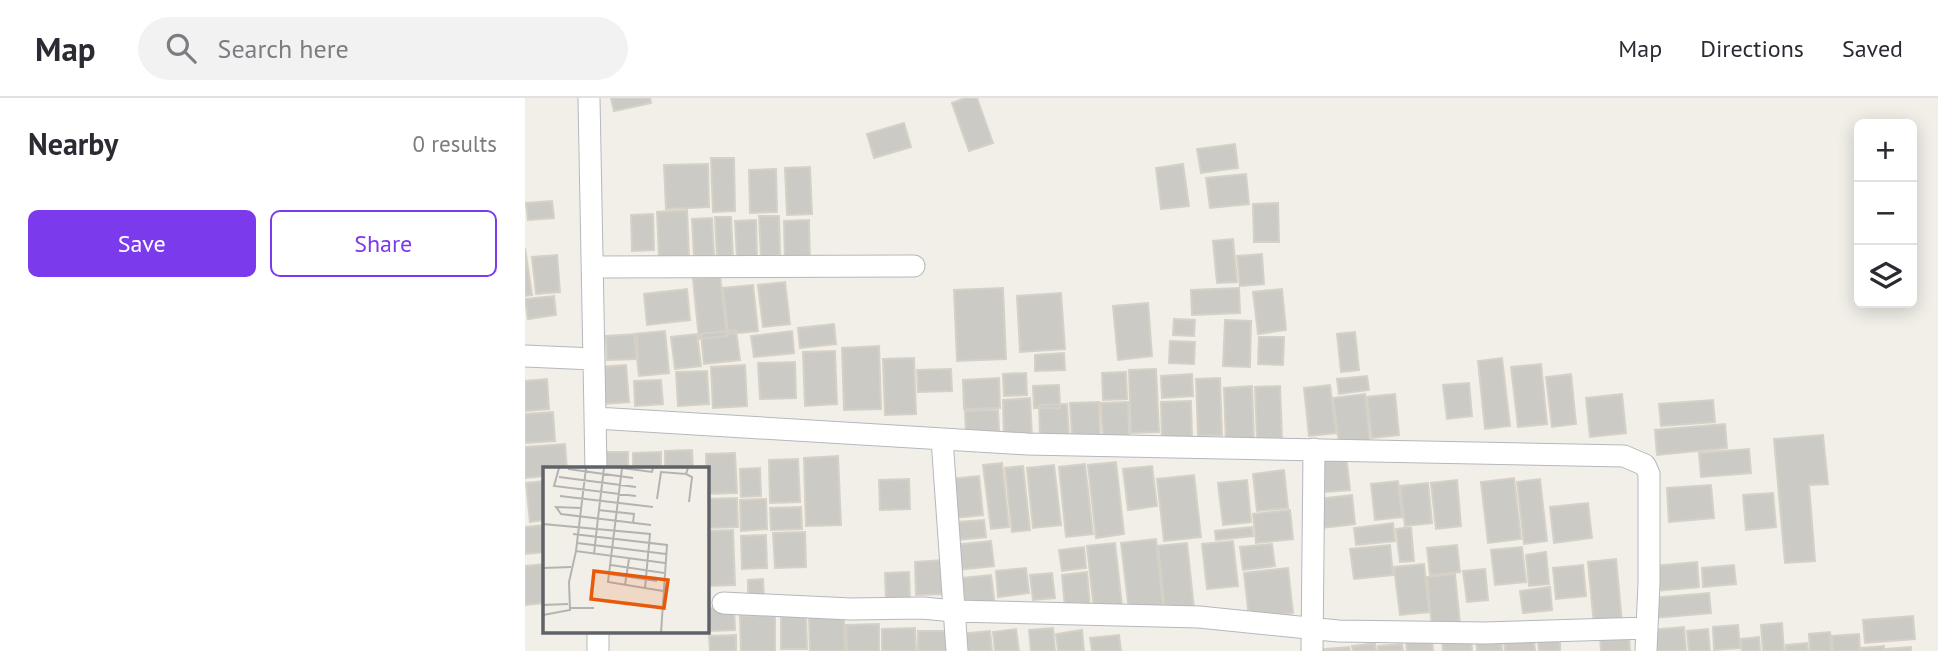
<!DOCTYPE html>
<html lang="en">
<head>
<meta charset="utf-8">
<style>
	:root { --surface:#fff; --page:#f2f2f3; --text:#2b2b33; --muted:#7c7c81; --line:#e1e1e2; --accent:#7c3aed }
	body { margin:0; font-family:"PT Sans",sans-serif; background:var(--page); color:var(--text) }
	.controls { position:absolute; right:21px; top:21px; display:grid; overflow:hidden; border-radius:10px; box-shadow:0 4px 18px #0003 }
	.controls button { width:63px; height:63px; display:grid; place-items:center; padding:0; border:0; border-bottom:2px solid var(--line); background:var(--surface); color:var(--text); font:35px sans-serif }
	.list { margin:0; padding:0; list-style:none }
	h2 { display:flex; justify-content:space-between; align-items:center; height:91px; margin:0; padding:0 28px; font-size:30px }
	h2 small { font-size:23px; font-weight:400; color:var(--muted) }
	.actions { display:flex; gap:14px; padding:21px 28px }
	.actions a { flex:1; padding:16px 0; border:2px solid var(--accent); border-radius:10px; text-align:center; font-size:24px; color:var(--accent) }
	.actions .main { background:var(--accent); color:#fff }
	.icon { flex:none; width:38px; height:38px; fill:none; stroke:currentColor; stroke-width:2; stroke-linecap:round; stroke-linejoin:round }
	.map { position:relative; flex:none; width:1413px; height:553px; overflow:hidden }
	header { display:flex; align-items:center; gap:42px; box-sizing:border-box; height:98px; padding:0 35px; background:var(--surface); border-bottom:2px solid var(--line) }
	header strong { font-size:33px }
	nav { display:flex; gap:38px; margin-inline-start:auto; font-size:24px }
	.search { width:490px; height:63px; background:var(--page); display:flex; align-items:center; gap:18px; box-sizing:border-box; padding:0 24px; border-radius:38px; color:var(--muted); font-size:26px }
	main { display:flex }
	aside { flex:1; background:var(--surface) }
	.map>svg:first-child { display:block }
	.building { fill:#cccac5; stroke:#d6d1c6; stroke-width:2 }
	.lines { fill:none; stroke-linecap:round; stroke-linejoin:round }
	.minor-casing { stroke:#b5b8bc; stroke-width:23 }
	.minor { stroke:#fff; stroke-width:21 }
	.inset-road { fill:none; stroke:#b3b3b1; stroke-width:2 }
	.view { fill:#e8590c; fill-opacity:0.15; stroke:#e8590c; stroke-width:3.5 }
	.inset-edge { fill:none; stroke:#5f6368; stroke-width:3.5 }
</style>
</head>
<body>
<header>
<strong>Map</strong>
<div class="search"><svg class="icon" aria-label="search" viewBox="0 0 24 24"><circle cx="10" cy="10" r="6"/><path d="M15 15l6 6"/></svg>Search here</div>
<nav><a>Map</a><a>Directions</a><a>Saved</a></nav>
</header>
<main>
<aside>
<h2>Nearby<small>0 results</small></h2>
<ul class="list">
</ul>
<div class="actions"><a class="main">Save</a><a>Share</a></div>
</aside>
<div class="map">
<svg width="1413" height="553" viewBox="0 0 1413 553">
	<rect width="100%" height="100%" fill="#f1efe8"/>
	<path class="building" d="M 86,0 L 125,0 L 126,5 L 89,13 Z
		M 440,0 L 452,0 L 468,45 L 444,53 L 427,5 Z
		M 379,25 L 386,49 L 349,60 L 342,36 Z
		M 710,46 L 713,70 L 676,75 L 672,51 Z
		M 186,60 L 209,60 L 210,113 L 188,114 Z
		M 183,66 L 184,109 L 141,111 L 139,67 Z
		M 658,66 L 664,108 L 636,111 L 631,70 Z
		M 285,69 L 287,116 L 262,117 L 260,70 Z
		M 251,71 L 252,114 L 225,115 L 224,72 Z
		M 721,76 L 724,106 L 685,110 L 681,80 Z
		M 27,103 L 29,120 L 3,122 L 1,105 Z
		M 753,105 L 754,144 L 729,144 L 728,106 Z
		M 162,112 L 164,158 L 134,159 L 132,114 Z
		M 128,116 L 129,152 L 107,153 L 106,117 Z
		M 234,118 L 254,118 L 255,157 L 236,158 Z
		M 190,119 L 206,119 L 208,160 L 192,161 Z
		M 187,120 L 189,158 L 169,159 L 167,121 Z
		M 231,122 L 232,160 L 212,161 L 210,123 Z
		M 284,122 L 285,163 L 260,164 L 259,123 Z
		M 708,141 L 712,184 L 692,185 L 688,143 Z
		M 0,150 L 7,197 L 0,198 Z
		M 737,156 L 739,186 L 715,188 L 712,158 Z
		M 32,157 L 35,194 L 11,196 L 7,159 Z
		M 195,178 L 202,238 L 174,241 L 168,181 Z
		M 260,184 L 265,226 L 238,229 L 233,187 Z
		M 228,187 L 233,233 L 203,236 L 198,190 Z
		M 478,190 L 481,261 L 432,263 L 429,192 Z
		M 714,190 L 715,215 L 667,217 L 666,192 Z
		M 162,191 L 165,222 L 122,227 L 119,196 Z
		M 757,191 L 761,232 L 733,236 L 728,194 Z
		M 536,195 L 540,251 L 495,254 L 492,198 Z
		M 29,198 L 31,217 L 3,221 L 0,201 Z
		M 623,205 L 627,258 L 593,262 L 588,208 Z
		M 649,221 L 670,222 L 669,238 L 648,237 Z
		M 700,222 L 726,223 L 725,269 L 698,268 Z
		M 309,226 L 311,246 L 275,250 L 273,230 Z
		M 211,232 L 215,262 L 179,266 L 176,236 Z
		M 140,233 L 144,275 L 114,278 L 109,236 Z
		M 267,233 L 269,255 L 229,259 L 226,238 Z
		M 830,234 L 834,272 L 816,274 L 812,236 Z
		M 112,236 L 113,261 L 82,262 L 81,238 Z
		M 172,236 L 176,268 L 150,271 L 146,239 Z
		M 734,239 L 759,239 L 758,267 L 733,266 Z
		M 645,243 L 670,244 L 669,266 L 644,265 Z
		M 354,248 L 356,311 L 319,312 L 317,250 Z
		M 310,253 L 312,306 L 280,308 L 278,254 Z
		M 539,255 L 540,272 L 510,273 L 510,257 Z
		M 389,260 L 391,316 L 360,317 L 358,261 Z
		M 977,260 L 985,328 L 960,331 L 953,263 Z
		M 270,264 L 271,300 L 235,301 L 233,265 Z
		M 1016,266 L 1022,326 L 993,329 L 986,269 Z
		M 101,267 L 104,304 L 79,306 L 76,269 Z
		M 220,267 L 222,308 L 188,310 L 186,269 Z
		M 426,271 L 427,293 L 393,294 L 392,272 Z
		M 631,271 L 634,334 L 606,335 L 604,272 Z
		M 182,273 L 184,306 L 153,308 L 151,274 Z
		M 601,274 L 602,301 L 578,302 L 577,275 Z
		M 501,275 L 502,297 L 479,298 L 478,276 Z
		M 667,276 L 668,298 L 637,300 L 636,278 Z
		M 1046,276 L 1051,326 L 1027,329 L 1021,279 Z
		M 842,278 L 844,292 L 814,296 L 812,281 Z
		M 474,280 L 475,310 L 439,311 L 438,282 Z
		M 695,280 L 697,337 L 673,338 L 671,281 Z
		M 22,281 L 24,311 L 0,313 L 0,283 Z
		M 136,282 L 138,306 L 110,308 L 109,283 Z
		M 944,285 L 947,318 L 922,321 L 918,287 Z
		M 534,287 L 535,310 L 509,310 L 508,288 Z
		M 805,287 L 811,335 L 784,338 L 779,290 Z
		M 727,288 L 729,344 L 701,345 L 699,290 Z
		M 755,288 L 757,340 L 732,341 L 730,289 Z
		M 840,296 L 845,343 L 814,346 L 808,300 Z
		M 870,296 L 874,337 L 847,340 L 842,299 Z
		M 1097,296 L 1101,335 L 1065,339 L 1061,300 Z
		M 505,300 L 507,338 L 479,339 L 478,302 Z
		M 1188,302 L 1190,324 L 1136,328 L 1134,306 Z
		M 666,303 L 667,340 L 637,342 L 636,304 Z
		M 574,304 L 575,337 L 547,338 L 545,305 Z
		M 603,304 L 604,340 L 578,341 L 576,305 Z
		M 542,306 L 544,338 L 515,339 L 514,307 Z
		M 473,312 L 474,333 L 441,335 L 440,313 Z
		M 28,314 L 30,343 L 0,345 L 0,316 Z
		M 1200,326 L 1202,350 L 1132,357 L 1130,332 Z
		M 1298,337 L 1303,386 L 1284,387 L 1290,463 L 1260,465 L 1249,341 Z
		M 40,346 L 42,371 L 19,371 L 19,378 L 0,380 L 0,349 Z
		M 1224,351 L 1226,375 L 1176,379 L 1174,355 Z
		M 167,352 L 168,371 L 140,371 L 140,353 Z
		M 78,354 L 103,354 L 103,371 L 78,371 Z
		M 136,354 L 136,371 L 108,371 L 108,355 Z
		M 210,355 L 212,395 L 182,396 L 181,356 Z
		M 821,356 L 825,392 L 800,394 L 796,359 Z
		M 313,358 L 316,427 L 281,428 L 279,360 Z
		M 273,361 L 275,404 L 245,405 L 244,362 Z
		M 591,364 L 599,436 L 571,440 L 563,367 Z
		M 477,365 L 484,429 L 466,431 L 458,367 Z
		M 560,366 L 568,436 L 541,439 L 534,369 Z
		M 529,367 L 536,427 L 508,430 L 502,370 Z
		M 498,368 L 505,432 L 487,434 L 480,370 Z
		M 627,368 L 632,408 L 603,412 L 598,371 Z
		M 235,370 L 236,398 L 216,399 L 215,371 Z
		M 759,372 L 763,410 L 732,413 L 728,376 Z
		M 669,377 L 676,439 L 639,443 L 632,381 Z
		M 454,378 L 458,417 L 430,420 L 426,381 Z
		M 989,380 L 996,441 L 963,445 L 956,384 Z
		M 384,381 L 385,411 L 355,412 L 354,382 Z
		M 1015,381 L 1022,443 L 999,446 L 992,384 Z
		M 722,382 L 726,424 L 698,427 L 693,385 Z
		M 932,382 L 936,428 L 911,431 L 906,385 Z
		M 19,383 L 19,422 L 5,424 L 1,385 Z
		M 873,383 L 877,419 L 850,422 L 846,386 Z
		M 903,385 L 907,425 L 880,428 L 875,388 Z
		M 1186,387 L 1189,420 L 1144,424 L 1142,390 Z
		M 1248,395 L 1251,429 L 1221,432 L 1218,397 Z
		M 827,397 L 830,426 L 796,430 L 793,401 Z
		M 212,400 L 213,429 L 182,430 L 182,401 Z
		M 241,401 L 242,431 L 216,433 L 215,402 Z
		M 1063,405 L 1067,440 L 1029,445 L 1025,409 Z
		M 276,409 L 277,431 L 246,432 L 245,410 Z
		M 765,412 L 768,441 L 731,445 L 728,416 Z
		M 459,422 L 461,439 L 433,442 L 432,424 Z
		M 868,425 L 870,443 L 831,447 L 829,430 Z
		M 19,427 L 19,454 L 0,456 L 0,429 Z
		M 727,429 L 728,438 L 691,442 L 690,433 Z
		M 886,429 L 889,463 L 875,464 L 871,431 Z
		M 208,432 L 210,487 L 182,488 L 182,433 Z
		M 280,434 L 281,469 L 250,470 L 248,435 Z
		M 241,437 L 242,470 L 217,471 L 216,438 Z
		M 631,441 L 638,509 L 604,513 L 596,445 Z
		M 466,443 L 469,468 L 432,472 L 429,447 Z
		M 708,443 L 713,488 L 682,491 L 677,446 Z
		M 590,445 L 598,517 L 570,521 L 562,448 Z
		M 662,445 L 669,510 L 640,513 L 633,448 Z
		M 747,446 L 750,468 L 718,472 L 715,449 Z
		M 865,447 L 868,477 L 829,481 L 825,451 Z
		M 932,447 L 935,474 L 905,477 L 902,450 Z
		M 559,449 L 561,470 L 537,473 L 534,452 Z
		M 997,449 L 1001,484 L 970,487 L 966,452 Z
		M 1021,454 L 1024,486 L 1004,488 L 1001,457 Z
		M 1091,461 L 1097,524 L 1069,527 L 1063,464 Z
		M 419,462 L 420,496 L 391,497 L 390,464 Z
		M 1172,464 L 1174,489 L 1131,493 L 1129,468 Z
		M 19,466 L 19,505 L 0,507 L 0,468 Z
		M 899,466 L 904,514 L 875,517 L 869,469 Z
		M 1058,467 L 1061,498 L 1031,501 L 1028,470 Z
		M 1209,467 L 1211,486 L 1178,489 L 1177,470 Z
		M 501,470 L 504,495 L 473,499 L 471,473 Z
		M 763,470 L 768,515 L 724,520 L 719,475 Z
		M 960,471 L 963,502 L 942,504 L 938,473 Z
		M 384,474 L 385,503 L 361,503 L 360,475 Z
		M 562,474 L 565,508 L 540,510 L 537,477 Z
		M 527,475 L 530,500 L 508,502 L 505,477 Z
		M 930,476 L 935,526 L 907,529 L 902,479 Z
		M 466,477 L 470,508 L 440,511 L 437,480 Z
		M 238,481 L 239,501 L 223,502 L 223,482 Z
		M 1025,489 L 1027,512 L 998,515 L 995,493 Z
		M 1184,495 L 1186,515 L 1129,520 L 1127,500 Z
		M 209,509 L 210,532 L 184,533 L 183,510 Z
		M 256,516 L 281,516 L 282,551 L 256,551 Z
		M 250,517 L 250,553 L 216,553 L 215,518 Z
		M 319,517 L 320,553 L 285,553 L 284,518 Z
		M 1388,518 L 1390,541 L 1340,545 L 1338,522 Z
		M 1257,525 L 1259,553 L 1238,553 L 1236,527 Z
		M 354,526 L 354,553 L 322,553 L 321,527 Z
		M 1213,527 L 1215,550 L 1189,552 L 1188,529 Z
		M 1159,529 L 1161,553 L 1128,553 L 1126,532 Z
		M 390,530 L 391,553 L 357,553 L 357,531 Z
		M 528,530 L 530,553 L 506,553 L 504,532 Z
		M 491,531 L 494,553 L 470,553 L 468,534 Z
		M 1183,531 L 1185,553 L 1164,553 L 1162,533 Z
		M 557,532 L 559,553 L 533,553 L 531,536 Z
		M 393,533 L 427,533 L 427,553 L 393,553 Z
		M 465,533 L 467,553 L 436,553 L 434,536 Z
		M 1305,534 L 1306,553 L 1285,553 L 1284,536 Z
		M 976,536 L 977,553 L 952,553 L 951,538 Z
		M 1334,536 L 1335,553 L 1308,553 L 1307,538 Z
		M 211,537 L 211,553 L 185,553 L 184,538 Z
		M 594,537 L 596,553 L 567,553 L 565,540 Z
		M 1104,537 L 1105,553 L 1076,553 L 1075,539 Z
		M 946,539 L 947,553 L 918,553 L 917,541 Z
		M 1234,539 L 1235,553 L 1217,553 L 1216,541 Z
		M 907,541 L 908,553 L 882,553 L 881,544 Z
		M 1009,541 L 1010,553 L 980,553 L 979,542 Z
		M 1035,543 L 1035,553 L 1014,553 L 1013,544 Z
		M 850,545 L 851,553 L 828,553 L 827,548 Z
		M 1282,545 L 1283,553 L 1261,553 L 1261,547 Z
		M 877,546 L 878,553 L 853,553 L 853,548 Z
		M 1359,548 L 1359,553 L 1336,553 L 1336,550 Z
		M 824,549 L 825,553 L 789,553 L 789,552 Z
		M 1386,549 L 1386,553 L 1361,553 L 1361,551 Z"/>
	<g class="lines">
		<defs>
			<path id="minor" d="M 64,0 L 71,371
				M 68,169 L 389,168
				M 0,258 L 69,261
				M 71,320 L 502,346 L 1099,358 L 1120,367 L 1124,376 L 1124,485 L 1121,553
				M 417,341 L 432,553
				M 198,505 L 326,511 L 398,510 L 428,513 L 674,519 L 813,533 L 960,535 L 1122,530
				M 73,534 L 73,553
				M 787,553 L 789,351"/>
		</defs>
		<use href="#minor" class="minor-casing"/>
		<use href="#minor" class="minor"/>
	</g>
	<g transform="translate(18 369)">
		<rect width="166" height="166" fill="#f1efe8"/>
		<path class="inset-road" d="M 16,1 L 11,19 L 93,29M 79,1 L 65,115 L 120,124M 79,1 L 109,5 L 110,1M 25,2 L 90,11M 143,7 L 149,10 L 146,35M 16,10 L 93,20M 17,29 L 110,40M 114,32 L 118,5 L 143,7 L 145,1M 38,41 L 13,40 L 18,47 L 108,58M 55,43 L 91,47 L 90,56M 55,51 L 61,1M 0,57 L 107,67 L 102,121M 30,67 L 124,78 L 118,166M 34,76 L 123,87M 33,84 L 43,1M 51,87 L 55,51M 68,98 L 121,106M 0,101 L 28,100M 66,107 L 114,114M 82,118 L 86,92M 0,138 L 25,137M 27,141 L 51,141M 0,148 L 27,143 L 26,115 L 33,84 L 122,96"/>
		<path class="view" d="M 51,104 L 125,113 L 121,141 L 48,132 Z"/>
		<rect width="166" height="166" class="inset-edge"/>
	</g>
</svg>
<div class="controls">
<button>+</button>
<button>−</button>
<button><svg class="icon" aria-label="layers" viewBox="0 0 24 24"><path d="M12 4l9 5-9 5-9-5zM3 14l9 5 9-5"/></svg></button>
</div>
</div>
</main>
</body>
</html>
